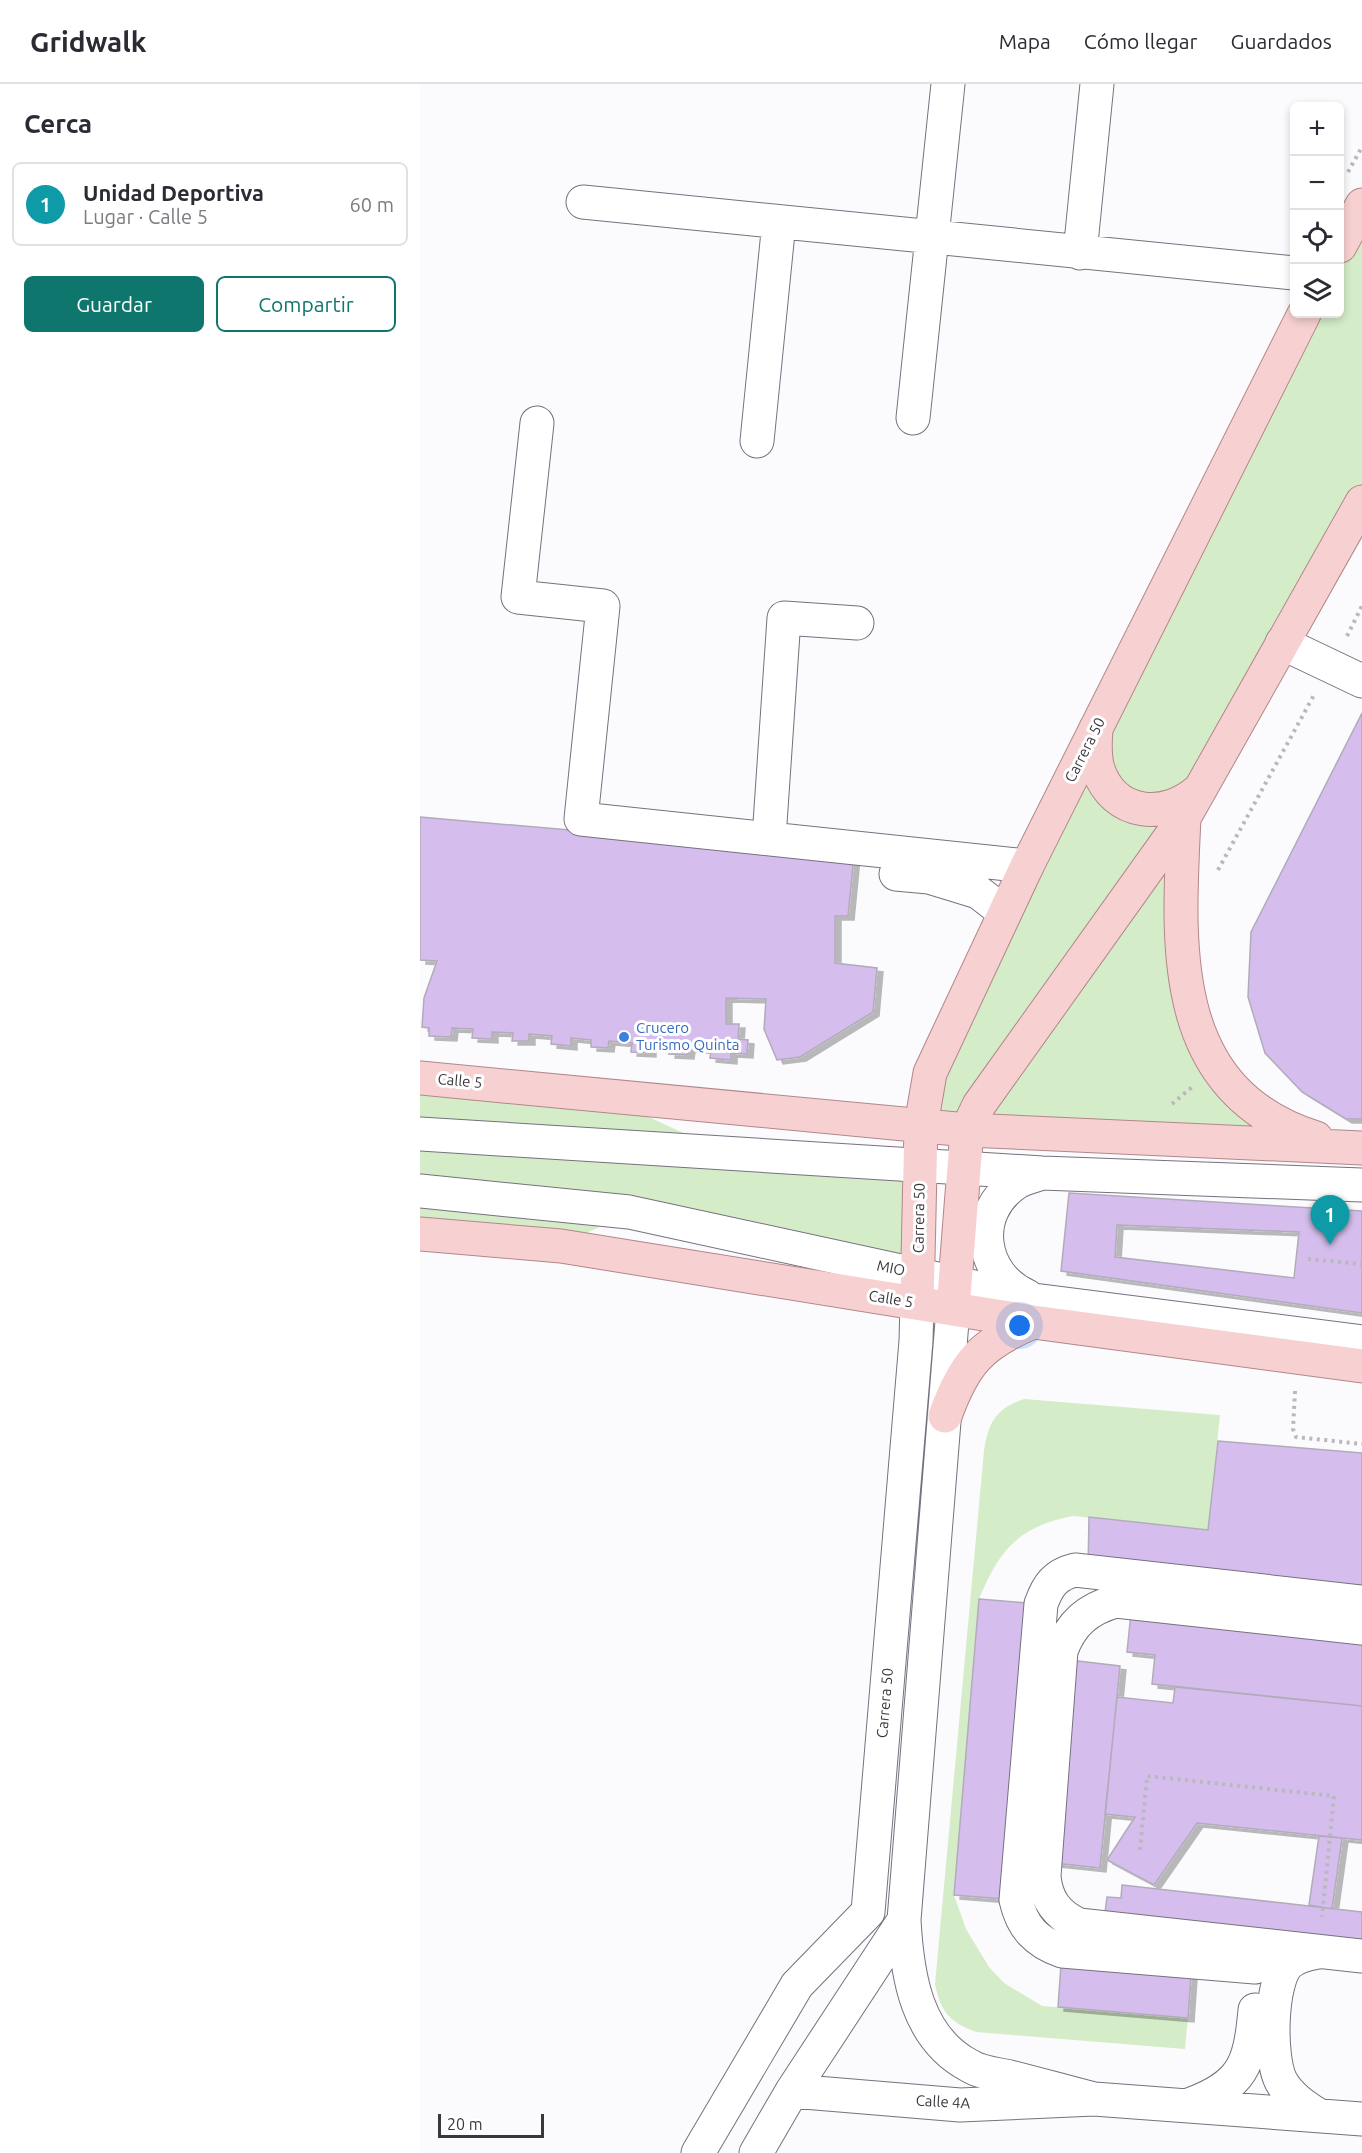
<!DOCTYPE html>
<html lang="es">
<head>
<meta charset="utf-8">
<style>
	:root { --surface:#fff; --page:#f7f7f7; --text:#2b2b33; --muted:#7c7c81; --line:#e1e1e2; --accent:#0f766e }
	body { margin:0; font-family:Ubuntu,sans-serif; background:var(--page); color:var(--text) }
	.controls { position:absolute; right:18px; top:18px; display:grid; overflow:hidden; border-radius:9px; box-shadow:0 3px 9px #0003 }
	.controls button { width:54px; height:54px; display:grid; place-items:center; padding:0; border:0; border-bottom:2px solid var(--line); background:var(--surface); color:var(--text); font:30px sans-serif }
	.scale { position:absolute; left:18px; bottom:15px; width:106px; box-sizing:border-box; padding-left:6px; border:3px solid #3a373d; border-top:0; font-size:16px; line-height:21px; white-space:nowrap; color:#3a373d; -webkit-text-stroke:4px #fff; paint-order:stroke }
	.you { position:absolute; left:600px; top:1242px; width:21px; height:21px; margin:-15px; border:4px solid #fff; border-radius:50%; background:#1a73e8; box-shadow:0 0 0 9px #1a73e833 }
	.badge { display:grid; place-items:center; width:39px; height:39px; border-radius:50%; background:var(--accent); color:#fff; font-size:20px; font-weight:700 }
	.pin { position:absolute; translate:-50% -50px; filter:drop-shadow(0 2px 3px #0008) }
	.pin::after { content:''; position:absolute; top:32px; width:21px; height:18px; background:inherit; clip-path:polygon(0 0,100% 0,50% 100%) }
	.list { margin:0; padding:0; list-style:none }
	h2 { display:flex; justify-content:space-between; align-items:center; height:78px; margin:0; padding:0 24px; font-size:26px }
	h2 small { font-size:20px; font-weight:400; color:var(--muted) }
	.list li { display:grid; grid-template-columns:39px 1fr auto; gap:18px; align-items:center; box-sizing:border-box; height:84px; margin:0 12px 12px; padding:0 12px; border:2px solid var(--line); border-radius:9px }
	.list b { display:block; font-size:22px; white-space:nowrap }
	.list p { margin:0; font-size:20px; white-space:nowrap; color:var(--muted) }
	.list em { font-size:20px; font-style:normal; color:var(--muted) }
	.actions { display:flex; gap:12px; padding:18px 24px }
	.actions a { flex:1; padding:14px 0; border:2px solid var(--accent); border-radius:9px; text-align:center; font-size:21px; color:var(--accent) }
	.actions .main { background:var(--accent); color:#fff }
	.icon { flex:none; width:33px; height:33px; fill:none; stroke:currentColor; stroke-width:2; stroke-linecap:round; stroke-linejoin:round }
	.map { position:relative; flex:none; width:942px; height:2069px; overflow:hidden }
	header { display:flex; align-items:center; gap:36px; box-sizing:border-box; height:84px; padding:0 30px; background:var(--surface); border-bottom:2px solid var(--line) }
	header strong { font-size:28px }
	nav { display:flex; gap:33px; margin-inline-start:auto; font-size:21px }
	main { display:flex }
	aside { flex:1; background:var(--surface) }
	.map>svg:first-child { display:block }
	.green { fill:#d5ecc8 }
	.building { fill:#d5beed; stroke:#b2abba; stroke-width:1.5; fill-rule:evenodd; filter:url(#shadow) }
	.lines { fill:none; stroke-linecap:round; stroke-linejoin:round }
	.minor-casing { stroke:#77707e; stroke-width:35 }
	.major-casing { stroke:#b28789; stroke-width:35 }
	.path { stroke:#bab8bc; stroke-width:4; stroke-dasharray:3 4.5; stroke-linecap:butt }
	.minor { stroke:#fff; stroke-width:33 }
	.major { stroke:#f7d1d1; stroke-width:33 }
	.shop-dot { fill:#3f7fe0; stroke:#fff; stroke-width:2 }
	.labels { text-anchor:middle; stroke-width:6; stroke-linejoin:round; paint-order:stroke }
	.street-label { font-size:15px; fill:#3a373d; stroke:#fff }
	.shop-label { font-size:15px; fill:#366cbe; stroke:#fff; text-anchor:start }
</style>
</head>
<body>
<header>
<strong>Gridwalk</strong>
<nav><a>Mapa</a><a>Cómo llegar</a><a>Guardados</a></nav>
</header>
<main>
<aside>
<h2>Cerca<small></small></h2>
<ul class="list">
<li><span class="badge" style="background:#0f9aa8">1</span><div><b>Unidad Deportiva</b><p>Lugar · Calle 5</p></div><em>60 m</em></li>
</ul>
<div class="actions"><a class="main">Guardar</a><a>Compartir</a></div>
</aside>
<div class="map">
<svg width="942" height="2069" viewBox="0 0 942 2069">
	<defs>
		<filter id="shadow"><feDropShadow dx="6" dy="4" stdDeviation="0" flood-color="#0004"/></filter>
	</defs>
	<rect width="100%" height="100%" fill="#fbfafd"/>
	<path class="green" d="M 942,121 L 942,418 L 764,734 L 780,953 L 877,1047 L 547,1046 L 503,1015 L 884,230 L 920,230 L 920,162 Z
		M 0,994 L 180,1010 L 310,1071 L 500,1081 L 498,1189 L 209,1128 L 141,1162 L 0,1150 Z
		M 604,1315 L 800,1331 L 788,1446 L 653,1432 C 599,1442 579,1466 559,1515 L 534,1811 L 546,1845 L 569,1883 L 584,1899 L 622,1922 L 768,1934 L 765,1965 L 556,1948 C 529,1938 521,1928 515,1900 L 564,1367 C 568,1339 576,1324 604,1315 Z"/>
	<path class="building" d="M 942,629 L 942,1035 L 926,1035 L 882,1008 L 845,969 L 828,913 L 831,848 Z
		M 0,733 L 434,771 L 428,832 L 415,832 L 415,879 L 457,884 L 453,928 L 380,973 L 357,976 L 344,945 L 346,915 L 306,914 L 306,940 L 319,940 L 318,955 L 328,956 L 327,970 L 311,969 L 311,976 L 290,974 L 291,966 L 269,964 L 268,971 L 249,970 L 250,962 L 230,960 L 230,969 L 211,968 L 212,959 L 189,957 L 188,964 L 171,963 L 171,956 L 151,954 L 151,962 L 131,960 L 132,952 L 109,950 L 109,957 L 92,957 L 93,949 L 72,948 L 72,955 L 52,954 L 53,945 L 32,944 L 31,953 L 9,952 L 9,944 L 2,943 L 4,914 L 17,877 L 0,876 Z
		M 649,1109 L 942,1127 L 942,1229 L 641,1187 ZM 697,1141 L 879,1148 L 874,1194 L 695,1173 Z
		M 798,1357 L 942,1369 L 942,1518 L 668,1486 L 669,1433 L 788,1446 Z
		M 559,1515 L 621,1520 L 596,1816 L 534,1811 Z
		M 712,1519 L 942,1544 L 942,1622 L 732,1600 L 735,1571 L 707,1568 Z
		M 641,1575 L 700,1582 L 680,1784 L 625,1778 Z
		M 755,1603 L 942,1622 L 942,1756 L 777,1739 L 734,1801 L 687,1776 L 715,1733 L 685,1730 L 697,1613 L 753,1619 Z
		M 899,1752 L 922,1754 L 912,1825 L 889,1821 Z
		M 702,1801 L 942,1828 L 942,1872 L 683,1844 L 687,1813 L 701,1814 Z
		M 642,1867 L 772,1877 L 768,1934 L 638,1923 Z"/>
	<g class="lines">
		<defs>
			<path id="minor" d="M 163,118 L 874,189
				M 660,169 L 677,0
				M 493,334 L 528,0
				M 117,339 L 98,513 L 183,522 L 161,735 L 607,782
				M 337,357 L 359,138
				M 862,559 L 942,597
				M 349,754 L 364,534 L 437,539
				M 476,790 L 509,793 L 558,808 L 584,828
				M 0,1050 L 622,1089 L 942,1101
				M 0,1107 L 209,1128 L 614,1216 L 942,1258
				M 607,1212 C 560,1191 551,1129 596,1099 C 603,1094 614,1092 622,1089
				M 533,1225 L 484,1836 C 487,1891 496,1954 550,1982 C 561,1989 577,1990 590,1993 C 618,2000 646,2008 674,2015
				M 942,1544 L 696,1517 C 668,1525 651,1539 641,1567 L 624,1792 C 626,1816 637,1831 659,1841 L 942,1872
				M 835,1883 L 642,1867 C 616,1858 602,1843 596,1816 L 621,1520 C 628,1501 635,1491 655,1486 L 942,1518
				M 372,2007 L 540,2021 L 674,2015 L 942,2035
				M 769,2021 C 823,2001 830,1981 835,1926
				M 898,2031 C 884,2022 869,2012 861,1997 C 849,1974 850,1898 868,1880 C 876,1872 888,1870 898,1868
				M 278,2069 L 377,1901 L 448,1828 L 496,1257 L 497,1219
				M 336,2069 L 372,2007 L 484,1836"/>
			<path id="major" d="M 920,162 L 942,121
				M 676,644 C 675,657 674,672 678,685 C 694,733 746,736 779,706
				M 764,734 C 758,861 746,1007 896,1054
				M 0,994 L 547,1046 L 942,1064
				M 0,1150 L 141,1162 L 613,1238 L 942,1282
				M 497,1219 L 501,1041 L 510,989 L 607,782 L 884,230
				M 533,1225 L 547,1046 L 559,1021 L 764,734 L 942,418
				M 525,1332 C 544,1279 561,1260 613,1238"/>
		</defs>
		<use href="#minor" class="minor-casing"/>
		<use href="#major" class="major-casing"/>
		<path class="path" d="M 928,88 L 942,63
			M 927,552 L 942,522
			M 798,786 L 894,611
			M 752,1020 L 772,1003
			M 888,1175 L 942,1180
			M 875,1307 L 873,1345 L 876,1353 L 942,1360
			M 720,1766 L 727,1692 L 914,1712 L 902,1833"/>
		<use href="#minor" class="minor"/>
		<use href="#major" class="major"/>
	</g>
	<circle class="shop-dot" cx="204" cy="953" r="6"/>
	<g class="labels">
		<g class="street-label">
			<text transform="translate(665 666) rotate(-63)" y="5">Carrera 50</text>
			<text transform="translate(40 997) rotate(5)" y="5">Calle 5</text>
			<text transform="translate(499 1134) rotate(-89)" y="5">Carrera 50</text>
			<text transform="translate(471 1184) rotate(11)" y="5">MIO</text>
			<text transform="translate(471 1215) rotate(9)" y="5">Calle 5</text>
			<text transform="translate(465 1619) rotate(-85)" y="5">Carrera 50</text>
			<text transform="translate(523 2018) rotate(3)" y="5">Calle 4A</text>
		</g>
		<g class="shop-label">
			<text x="216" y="949">Crucero<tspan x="216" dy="17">Turismo Quinta</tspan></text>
		</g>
	</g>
</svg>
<div class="controls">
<button>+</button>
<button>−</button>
<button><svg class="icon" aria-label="locate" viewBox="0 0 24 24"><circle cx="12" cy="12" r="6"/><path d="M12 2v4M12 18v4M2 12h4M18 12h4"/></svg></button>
<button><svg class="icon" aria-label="layers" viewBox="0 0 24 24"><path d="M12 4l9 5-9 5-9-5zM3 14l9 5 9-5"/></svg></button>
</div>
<div class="scale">20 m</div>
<div class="you"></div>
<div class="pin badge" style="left:910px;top:1161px;background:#0f9aa8">1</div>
</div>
</main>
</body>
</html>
